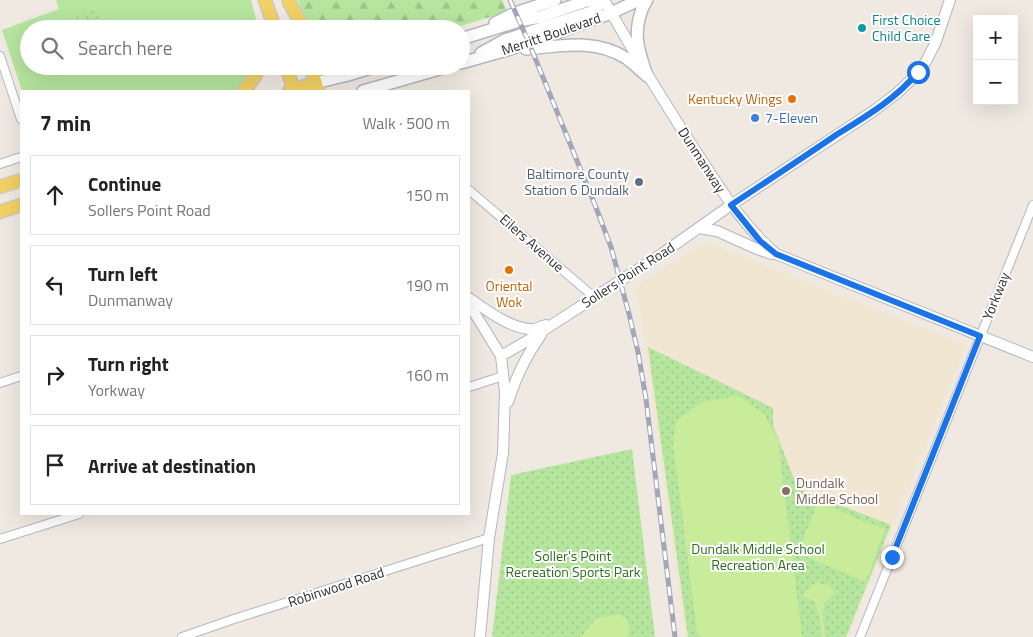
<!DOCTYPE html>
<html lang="en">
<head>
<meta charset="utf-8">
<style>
	:root { --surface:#fff; --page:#f2f2f2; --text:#222; --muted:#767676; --line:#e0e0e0 }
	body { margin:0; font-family:"Titillium Web",sans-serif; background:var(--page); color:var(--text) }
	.controls { position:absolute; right:15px; top:15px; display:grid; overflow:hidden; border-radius:0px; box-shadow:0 5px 20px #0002 }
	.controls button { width:45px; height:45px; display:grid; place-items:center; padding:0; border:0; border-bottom:1px solid var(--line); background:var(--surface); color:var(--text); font:25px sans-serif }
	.stop { position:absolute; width:15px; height:15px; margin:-11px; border:4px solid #1a73e8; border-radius:50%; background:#fff }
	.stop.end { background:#1a73e8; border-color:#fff; box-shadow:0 1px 5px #0008 }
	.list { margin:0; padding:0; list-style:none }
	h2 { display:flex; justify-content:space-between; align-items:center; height:65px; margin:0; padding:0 20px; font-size:21px }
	h2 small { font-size:16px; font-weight:400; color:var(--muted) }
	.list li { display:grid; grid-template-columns:32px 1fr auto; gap:15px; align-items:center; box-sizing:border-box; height:80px; margin:0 10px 10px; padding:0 10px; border:1px solid var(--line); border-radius:0px }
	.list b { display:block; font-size:19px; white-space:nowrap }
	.list p { margin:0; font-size:16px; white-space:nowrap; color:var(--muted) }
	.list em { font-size:16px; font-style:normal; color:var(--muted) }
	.icon { flex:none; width:28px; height:28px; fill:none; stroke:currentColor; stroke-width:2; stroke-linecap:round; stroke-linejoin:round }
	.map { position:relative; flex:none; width:1033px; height:637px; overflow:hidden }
	.search { position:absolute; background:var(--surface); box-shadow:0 5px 20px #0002; left:20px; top:20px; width:450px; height:55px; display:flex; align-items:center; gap:12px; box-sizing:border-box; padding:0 18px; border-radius:28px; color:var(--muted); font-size:19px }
	.panel { position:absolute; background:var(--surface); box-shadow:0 5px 20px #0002; left:20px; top:90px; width:450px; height:425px; border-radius:0px }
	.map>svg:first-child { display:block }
	.education { fill:#f0e6d1 }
	.grass { fill:#b6e59e }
	.forest { fill:url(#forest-firs) }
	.park { fill:url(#park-dots) }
	.pitch { fill:#c9ec9a }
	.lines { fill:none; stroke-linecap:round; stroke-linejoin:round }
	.minor-casing { stroke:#b4b7c1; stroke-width:10 }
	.tertiary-casing { stroke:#b4b7c1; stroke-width:12 }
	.secondary-casing { stroke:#b4b7c1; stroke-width:14 }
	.primary-casing { stroke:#c9c9c9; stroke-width:15 }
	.minor { stroke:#fff; stroke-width:8 }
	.tertiary { stroke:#fff; stroke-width:10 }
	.secondary { stroke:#fff; stroke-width:11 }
	.primary { stroke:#f2d163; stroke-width:12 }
	.rail-casing { stroke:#a3a6b8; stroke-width:5 }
	.rail { stroke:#fff; stroke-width:3; stroke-dasharray:9; stroke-linecap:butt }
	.route { stroke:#1a73e8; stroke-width:6 }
	.culture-dot { fill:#0f9aa8; stroke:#fff; stroke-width:2 }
	.food-dot { fill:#e8710a; stroke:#fff; stroke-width:2 }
	.shop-dot { fill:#3f7fe0; stroke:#fff; stroke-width:2 }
	.service-dot { fill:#5c6f8a; stroke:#fff; stroke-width:2 }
	.education-dot { fill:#8d6e63; stroke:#fff; stroke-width:2 }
	.labels { text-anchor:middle; stroke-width:4; stroke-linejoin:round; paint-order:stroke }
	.culture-label { font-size:14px; fill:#0d838f; stroke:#fff; text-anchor:start }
	.street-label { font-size:14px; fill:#2e2e2e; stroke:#fff }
	.food-label { font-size:14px; fill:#c56008; stroke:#fff; text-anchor:end }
	.shop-label { font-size:14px; fill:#366cbe; stroke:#fff; text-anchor:start }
	.service-label { font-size:14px; fill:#4e5e75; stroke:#fff; text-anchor:end }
	.education-label { font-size:14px; fill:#785e54; stroke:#fff; text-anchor:start }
	.park-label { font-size:14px; fill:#2c6e1b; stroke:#fff }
</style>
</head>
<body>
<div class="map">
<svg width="1033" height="637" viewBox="0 0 1033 637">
	<defs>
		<pattern id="forest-firs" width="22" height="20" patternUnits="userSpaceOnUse" patternTransform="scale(1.25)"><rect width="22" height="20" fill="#b6e59e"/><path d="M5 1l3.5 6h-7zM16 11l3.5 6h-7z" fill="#9dc588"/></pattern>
		<pattern id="park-dots" width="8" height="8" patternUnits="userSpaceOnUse" patternTransform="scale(1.25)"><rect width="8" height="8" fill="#b6e59e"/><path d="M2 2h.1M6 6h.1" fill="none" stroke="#9dc588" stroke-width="1.8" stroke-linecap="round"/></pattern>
	</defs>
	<rect width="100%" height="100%" fill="#efe9e1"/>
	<path class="education" d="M 706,242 L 966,345 L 848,637 L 685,637 L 640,307 L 634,287 Z"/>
	<path class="grass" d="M 56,0 L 251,0 L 259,29 L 29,29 L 29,66 L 257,66 L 239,91 L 22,91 L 2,30 L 59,9 Z"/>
	<path class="forest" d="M 298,0 L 502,0 L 507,12 L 450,29 L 308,29 Z"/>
	<path class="park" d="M 97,8 L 104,29 L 76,29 L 72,16 Z
		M 648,347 L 773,408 L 773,425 L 798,489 L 891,525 L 846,637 L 688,637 Z
		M 632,449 L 655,637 L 492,637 L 511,475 Z"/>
	<path class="pitch" d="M 738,396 L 763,413 L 778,439 L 802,637 L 702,637 L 697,632 L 673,442 L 677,420 L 702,402 Z
		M 818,501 L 862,521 L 885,529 L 866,582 L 798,553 Z
		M 818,583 L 829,586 L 835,593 L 824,603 L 823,614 L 825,637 L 822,637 L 819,615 L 817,611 L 816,602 L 802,596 L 808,588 Z
		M 618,615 L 626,618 L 629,628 L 628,637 L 582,637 L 586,630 L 597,618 Z"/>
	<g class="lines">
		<defs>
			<path id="minor" d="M 0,56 L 21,119
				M 0,164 L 21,157
				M 469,190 L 594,297
				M 0,383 L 21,376
				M 469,387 L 503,376
				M 0,539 L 79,514
				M 182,637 L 234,619 L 489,538
				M 860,637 L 1033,205"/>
			<path id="tertiary" d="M 604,0 C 635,55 668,109 703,162 C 725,196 745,227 776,254 L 1033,357
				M 699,228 L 717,231 L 757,249 L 772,254
				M 469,298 C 486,310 512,330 534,329 C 538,328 542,326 546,325
				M 469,304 L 501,356 L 505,392 L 503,453 L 489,538 L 480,637
				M 501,356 L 527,341 L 663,253 L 731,205 L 872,112 L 896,94 L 912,79 L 925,63 L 935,44 L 950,0
				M 508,402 C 517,375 525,358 541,335"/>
			<path id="secondary" d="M 647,0 C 638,13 635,34 639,49 C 641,58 644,67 647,76
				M 495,23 L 515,13 L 555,0
				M 461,39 L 519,21 L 540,17 L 589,0
				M 526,49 C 560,46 595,38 626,58 C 633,63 640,70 647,76
				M 481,53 L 505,40 L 591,12 L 598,6 L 600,0
				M 461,63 L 507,50 L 551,35 L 611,13 L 639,0
				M 315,83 L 348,75 L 377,66
				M 363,91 L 450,66"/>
			<path id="primary" d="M 265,0 L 275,29
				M 289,2 L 304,29
				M 286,66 L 294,91
				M 310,66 L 318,90
				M 244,91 L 254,78 L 260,66
				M 289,91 L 315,83
				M 0,187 L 21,180
				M 0,212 L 21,205"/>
		</defs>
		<use href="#minor" class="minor-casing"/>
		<use href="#tertiary" class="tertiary-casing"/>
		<use href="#secondary" class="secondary-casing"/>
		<use href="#primary" class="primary-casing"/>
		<use href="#minor" class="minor"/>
		<use href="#tertiary" class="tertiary"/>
		<use href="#secondary" class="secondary"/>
		<use href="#primary" class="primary"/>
		<defs>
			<path id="rail" d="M 510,0 L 529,43 L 595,205 L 611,247 L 629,314 L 638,352 L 646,399 L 675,637"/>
		</defs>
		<use href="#rail" class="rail-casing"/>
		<use href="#rail" class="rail"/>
	</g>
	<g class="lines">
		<path class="route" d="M 892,557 L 980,336 L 776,254 L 760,241 L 731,205 C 766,182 801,159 836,135 C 865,117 896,99 918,72"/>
	</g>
	<circle class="culture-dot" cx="862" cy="28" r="5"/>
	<g class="food-dot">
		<circle cx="792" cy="99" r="5"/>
		<circle cx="509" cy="270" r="5"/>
	</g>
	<circle class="shop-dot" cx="755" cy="118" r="5"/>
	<circle class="service-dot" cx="639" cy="182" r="5"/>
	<circle class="education-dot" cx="786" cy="491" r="5"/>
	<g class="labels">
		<g class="culture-label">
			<text x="872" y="25">First Choice<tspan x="872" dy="16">Child Care</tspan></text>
		</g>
		<g class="street-label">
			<text transform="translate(551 34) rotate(-19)" y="5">Merritt Boulevard</text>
			<text transform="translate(702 160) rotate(57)" y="5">Dunmanway</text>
			<text transform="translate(532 243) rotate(41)" y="5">Eilers Avenue</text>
			<text transform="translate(628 275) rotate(-33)" y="5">Sollers Point Road</text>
			<text transform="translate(996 296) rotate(-68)" y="5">Yorkway</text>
			<text transform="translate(336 587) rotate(-18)" y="5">Robinwood Road</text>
		</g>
		<g class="food-label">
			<text x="782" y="104">Kentucky Wings</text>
			<text x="509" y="291" text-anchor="middle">Oriental<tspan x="509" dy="16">Wok</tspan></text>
		</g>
		<g class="shop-label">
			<text x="765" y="123">7-Eleven</text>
		</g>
		<g class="service-label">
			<text x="629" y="179">Baltimore County<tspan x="629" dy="16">Station 6 Dundalk</tspan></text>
		</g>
		<g class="education-label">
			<text x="796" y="488">Dundalk<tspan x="796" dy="16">Middle School</tspan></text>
		</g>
		<g class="park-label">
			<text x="758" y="554">Dundalk Middle School<tspan x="758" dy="16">Recreation Area</tspan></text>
			<text x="573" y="561">Soller's Point<tspan x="573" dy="16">Recreation Sports Park</tspan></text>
		</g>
	</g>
</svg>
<div class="controls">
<button>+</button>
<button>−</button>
</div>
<div class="stop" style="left:918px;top:72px"></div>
<div class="stop end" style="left:892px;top:557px"></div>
<div class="search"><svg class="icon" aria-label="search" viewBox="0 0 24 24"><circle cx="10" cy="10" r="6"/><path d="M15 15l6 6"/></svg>Search here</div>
<section class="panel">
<h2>7 min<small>Walk · 500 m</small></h2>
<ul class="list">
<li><svg class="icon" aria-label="ahead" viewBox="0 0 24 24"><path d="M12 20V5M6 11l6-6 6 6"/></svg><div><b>Continue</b><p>Sollers Point Road</p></div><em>150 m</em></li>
<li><svg class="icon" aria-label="left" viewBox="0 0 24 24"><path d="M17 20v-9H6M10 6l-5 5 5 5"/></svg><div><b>Turn left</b><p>Dunmanway</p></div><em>190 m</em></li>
<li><svg class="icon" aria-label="right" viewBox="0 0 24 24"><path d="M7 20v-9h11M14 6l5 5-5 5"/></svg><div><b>Turn right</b><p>Yorkway</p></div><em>160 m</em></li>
<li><svg class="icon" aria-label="arrive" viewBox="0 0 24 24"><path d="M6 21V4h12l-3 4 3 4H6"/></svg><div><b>Arrive at destination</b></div></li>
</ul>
</section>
</div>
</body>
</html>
